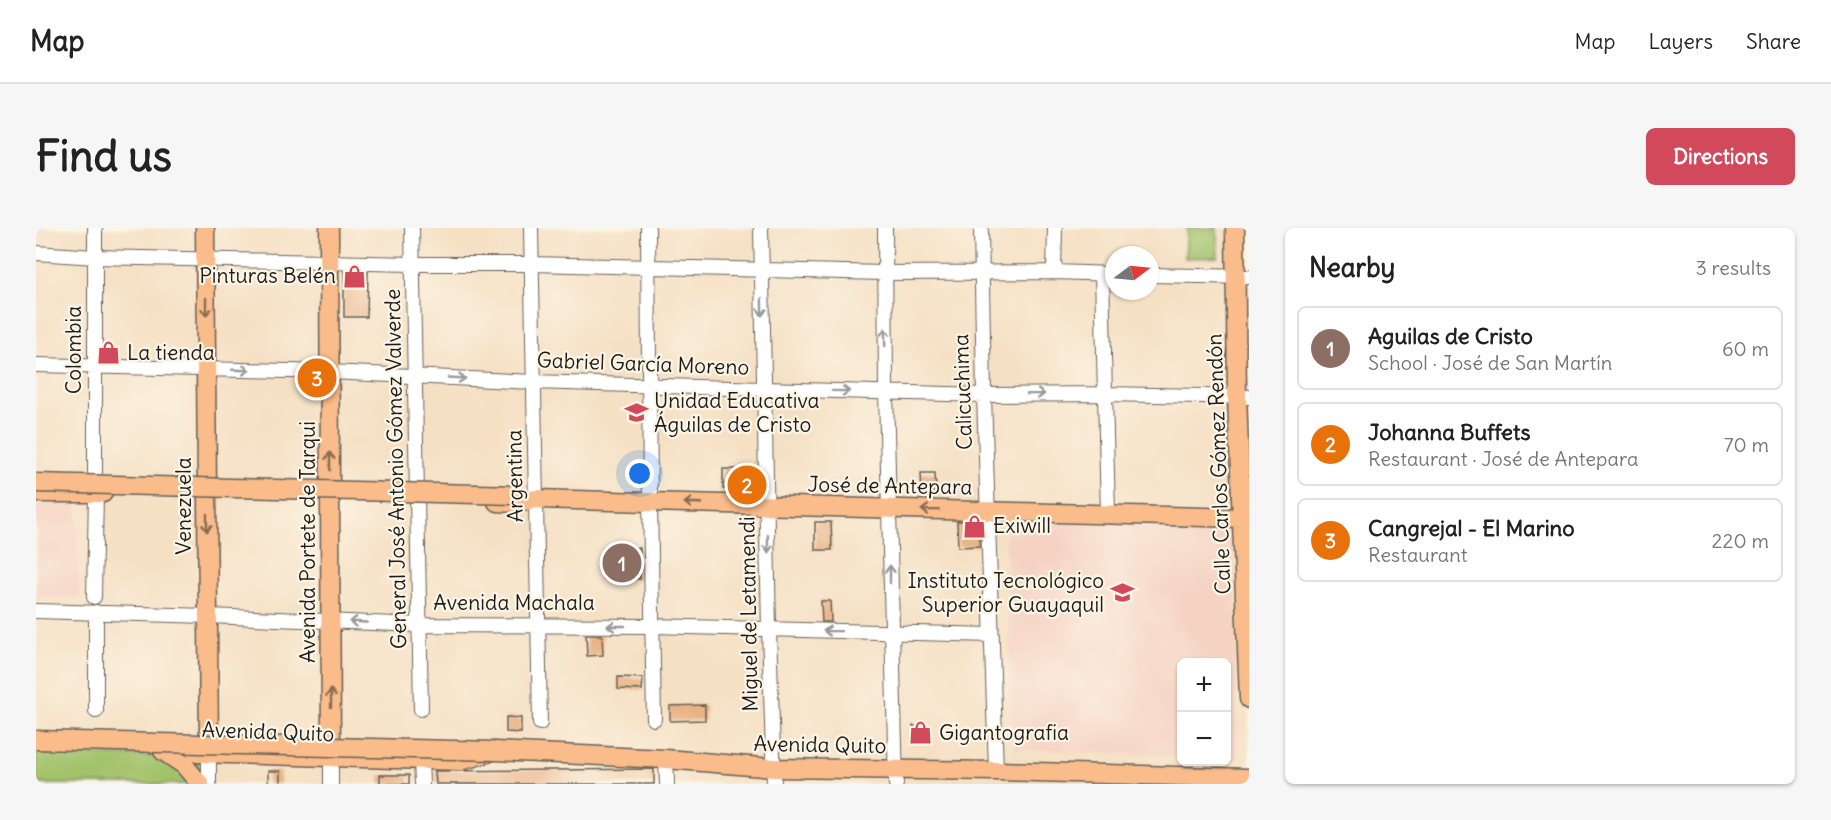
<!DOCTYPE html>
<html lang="en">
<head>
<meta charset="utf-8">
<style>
	:root { --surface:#fff; --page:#f6f6f6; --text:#222; --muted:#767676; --line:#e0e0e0; --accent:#d1495b }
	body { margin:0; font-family:Delius,sans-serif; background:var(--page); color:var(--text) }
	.controls { position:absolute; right:18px; bottom:18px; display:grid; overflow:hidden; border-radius:9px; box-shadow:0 2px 4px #0004 }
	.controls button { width:54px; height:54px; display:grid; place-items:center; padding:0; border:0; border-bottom:2px solid var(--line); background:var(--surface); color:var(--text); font:30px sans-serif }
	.compass { position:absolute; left:1069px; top:18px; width:54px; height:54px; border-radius:50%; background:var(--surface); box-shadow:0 2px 4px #0004; rotate:74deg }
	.you { position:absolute; left:604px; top:246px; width:21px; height:21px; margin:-15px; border:4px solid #fff; border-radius:50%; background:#1a73e8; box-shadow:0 0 0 9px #1a73e833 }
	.badge { display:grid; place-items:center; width:39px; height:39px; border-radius:50%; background:var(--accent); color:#fff; font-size:20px; font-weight:700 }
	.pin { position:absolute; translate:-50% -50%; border:3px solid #fff; box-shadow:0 2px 6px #0006 }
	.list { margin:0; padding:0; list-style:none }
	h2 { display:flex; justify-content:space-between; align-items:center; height:78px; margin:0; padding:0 24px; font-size:26px }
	h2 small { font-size:20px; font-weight:400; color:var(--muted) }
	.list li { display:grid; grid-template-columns:39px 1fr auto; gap:18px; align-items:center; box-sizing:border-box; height:84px; margin:0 12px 12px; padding:0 12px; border:2px solid var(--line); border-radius:9px }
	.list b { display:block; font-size:22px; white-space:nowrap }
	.list p { margin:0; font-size:20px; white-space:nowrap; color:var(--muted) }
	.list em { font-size:20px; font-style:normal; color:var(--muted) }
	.map { position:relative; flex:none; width:1213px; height:556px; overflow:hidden; border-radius:9px }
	header { display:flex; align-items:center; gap:36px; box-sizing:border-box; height:84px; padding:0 30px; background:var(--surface); border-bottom:2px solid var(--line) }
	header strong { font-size:28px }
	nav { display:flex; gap:33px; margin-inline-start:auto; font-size:21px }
	.intro { display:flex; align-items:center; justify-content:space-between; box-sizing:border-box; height:144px; padding:0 36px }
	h1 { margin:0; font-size:42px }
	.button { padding:15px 27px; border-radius:9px; background:var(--accent); color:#fff; font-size:21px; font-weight:700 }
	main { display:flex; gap:36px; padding:0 36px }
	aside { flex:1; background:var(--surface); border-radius:9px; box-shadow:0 2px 4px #0004 }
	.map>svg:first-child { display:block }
	.built { fill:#f5d2c2 }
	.green { fill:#a3c26a; stroke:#606f43; stroke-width:1.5 }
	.building { fill:#e9b285 }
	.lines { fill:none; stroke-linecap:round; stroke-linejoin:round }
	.minor-casing { stroke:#686157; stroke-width:16 }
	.major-casing { stroke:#686157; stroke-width:21 }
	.minor { stroke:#fff; stroke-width:14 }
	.major { stroke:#f9bc8a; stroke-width:18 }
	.major-bridge-casing { stroke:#686157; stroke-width:21; stroke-linecap:butt }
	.major-bridge { stroke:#f9bc8a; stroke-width:18 }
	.oneway { stroke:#8a6c53 }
	.oneway2 { stroke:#999 }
	.labels { text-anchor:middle; stroke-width:4.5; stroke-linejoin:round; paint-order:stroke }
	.poi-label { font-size:21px; fill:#1c1c1c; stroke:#fcf5e5; text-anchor:start }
	.street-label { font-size:21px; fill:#1c1c1c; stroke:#fcf5e5 }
</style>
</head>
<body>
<header>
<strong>Map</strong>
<nav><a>Map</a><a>Layers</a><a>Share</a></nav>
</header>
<div class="intro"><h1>Find us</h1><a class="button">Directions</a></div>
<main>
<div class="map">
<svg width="1213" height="556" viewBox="0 0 1213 556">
	<rect width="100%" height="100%" fill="#fcf5e5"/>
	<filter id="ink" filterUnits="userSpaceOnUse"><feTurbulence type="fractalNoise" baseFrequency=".0167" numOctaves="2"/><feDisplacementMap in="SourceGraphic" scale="12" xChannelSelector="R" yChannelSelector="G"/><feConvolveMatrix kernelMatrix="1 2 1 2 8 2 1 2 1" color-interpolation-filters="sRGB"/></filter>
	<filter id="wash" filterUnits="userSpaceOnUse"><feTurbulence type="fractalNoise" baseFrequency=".008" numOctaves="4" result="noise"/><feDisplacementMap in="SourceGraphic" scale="24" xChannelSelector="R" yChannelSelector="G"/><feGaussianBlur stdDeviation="1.35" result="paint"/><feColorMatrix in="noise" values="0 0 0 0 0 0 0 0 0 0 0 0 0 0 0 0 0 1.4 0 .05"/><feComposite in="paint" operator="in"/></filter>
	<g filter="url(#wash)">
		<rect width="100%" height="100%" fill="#f5e0c4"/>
		<path class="built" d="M 41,275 L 43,370 L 0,369 L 0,276 Z
			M 969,293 L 1198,295 L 1202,530 L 1191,529 L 1190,434 L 1146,434 L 1145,528 L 977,521 Z"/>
		<path class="green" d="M 1151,0 L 1181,0 L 1182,29 L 1149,30 Z
			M 0,525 L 163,529 L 163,556 L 0,556 Z"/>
		<g id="blocks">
			<path class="building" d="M 308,43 L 332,43 L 331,89 L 308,89 Z
				M 687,241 L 718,241 L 718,260 L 687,261 Z
				M 885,245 L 899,245 L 900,264 L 886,265 Z
				M 943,292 L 944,318 L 922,319 L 921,293 Z
				M 779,294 L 795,294 L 796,322 L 779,322 Z
				M 568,320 L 604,320 L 604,351 L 568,351 Z
				M 785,373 L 794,373 L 795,394 L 786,394 Z
				M 550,407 L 566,407 L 567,427 L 551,428 Z
				M 582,449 L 607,450 L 606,462 L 582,461 Z
				M 669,477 L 669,492 L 634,493 L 634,478 Z
				M 470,489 L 485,490 L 485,505 L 470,504 Z
				M 877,498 L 894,499 L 893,512 L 876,511 Z
				M 618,541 L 618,556 L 400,556 L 399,543 Z
				M 232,543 L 244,543 L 244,556 L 232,556 Z
				M 344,547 L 373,547 L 373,556 L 344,556 Z"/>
		</g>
	</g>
	<g filter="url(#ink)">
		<use href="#blocks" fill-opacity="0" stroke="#686157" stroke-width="1.5"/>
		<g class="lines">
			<defs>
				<path id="minor" d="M 376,0 L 385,481
					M 495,0 L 504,495
					M 612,0 L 614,274 L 618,491
					M 725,0 L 733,402 L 738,556
					M 849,0 L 850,164 L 860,556
					M 945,0 L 948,167 L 960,543
					M 0,25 L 59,29 L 377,36 L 496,36 L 848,45 L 1018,44 L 1078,46
					M 1018,44 L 1019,0
					M 1066,46 L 1072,286
					M 1114,47 L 1213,49
					M 0,137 L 294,144 L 497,154 L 728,161 L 948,167 L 1070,166 L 1213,169
					M 59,244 L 59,0
					M 58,369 L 60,265
					M 0,383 L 172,388 L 384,397 L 617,398 L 956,407
					M 60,384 L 60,483
					M 173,525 L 173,556
					M 295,528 L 295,556
					M 630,531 L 631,556
					M 385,532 L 386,556"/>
				<path id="major" d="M 169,0 L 173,525
					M 293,0 L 295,528
					M 1199,0 L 1201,168 L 1213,471
					M 0,265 L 67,265
					M 461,274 L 480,275 L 500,271 L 1206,290 L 1213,292
					M 127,523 L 148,537 L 164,556
					M 460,523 L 630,531 L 738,540 L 960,543 L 1213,550
					M 160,525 L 424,533 L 452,525"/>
			</defs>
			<use href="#minor" class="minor-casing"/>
			<use href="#major" class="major-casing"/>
			<use href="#minor" class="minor"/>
			<use href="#major" class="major"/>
			<defs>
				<path id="major-bridge" d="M 0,255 L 480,267
					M 0,512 L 460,523"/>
			</defs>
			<use href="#major-bridge" class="major-bridge-casing"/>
			<use href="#major-bridge" class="major-bridge"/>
		</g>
		<defs><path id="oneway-shaft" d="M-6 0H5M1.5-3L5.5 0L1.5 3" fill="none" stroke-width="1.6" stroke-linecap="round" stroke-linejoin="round" transform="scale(1.5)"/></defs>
		<g class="oneway">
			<use href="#oneway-shaft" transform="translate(170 79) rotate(90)"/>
			<use href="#oneway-shaft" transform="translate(294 233) rotate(-91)"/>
			<use href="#oneway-shaft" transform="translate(657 275) rotate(-178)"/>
			<use href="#oneway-shaft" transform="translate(894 282) rotate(-179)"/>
			<use href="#oneway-shaft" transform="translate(171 295) rotate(90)"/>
			<use href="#oneway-shaft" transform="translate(295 470) rotate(-90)"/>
		</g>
		<g class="oneway2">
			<use href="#oneway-shaft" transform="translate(726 79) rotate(89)"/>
			<use href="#oneway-shaft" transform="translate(849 109) rotate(-91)"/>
			<use href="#oneway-shaft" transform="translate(205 142) rotate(2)"/>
			<use href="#oneway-shaft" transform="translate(421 150) rotate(3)"/>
			<use href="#oneway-shaft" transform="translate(805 163) rotate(1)"/>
			<use href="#oneway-shaft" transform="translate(1000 166) rotate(-1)"/>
			<use href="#oneway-shaft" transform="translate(732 316) rotate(89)"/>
			<use href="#oneway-shaft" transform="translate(854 346) rotate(-90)"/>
			<use href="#oneway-shaft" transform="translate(322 394) rotate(-177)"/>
			<use href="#oneway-shaft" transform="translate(580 398) rotate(-180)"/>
			<use href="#oneway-shaft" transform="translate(796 403) rotate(-179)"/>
		</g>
	</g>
	<defs>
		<symbol id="shop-bare" viewBox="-9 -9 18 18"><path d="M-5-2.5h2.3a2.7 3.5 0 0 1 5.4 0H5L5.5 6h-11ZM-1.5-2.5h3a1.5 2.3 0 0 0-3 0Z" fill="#d1495b" stroke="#fcf5e5" stroke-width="2.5" paint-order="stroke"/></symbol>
		<symbol id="school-bare" viewBox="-9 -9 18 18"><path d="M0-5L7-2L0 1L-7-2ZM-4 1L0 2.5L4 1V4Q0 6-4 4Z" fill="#d1495b" stroke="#fcf5e5" stroke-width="2.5" paint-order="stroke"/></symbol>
	</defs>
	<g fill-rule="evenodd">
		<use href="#shop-bare" x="302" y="32" width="33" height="33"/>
		<use href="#shop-bare" x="56" y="108" width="33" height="33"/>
		<use href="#school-bare" x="584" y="168" width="33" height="33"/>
		<use href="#shop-bare" x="922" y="282" width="33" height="33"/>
		<use href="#school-bare" x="1070" y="348" width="33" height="33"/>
		<use href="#shop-bare" x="868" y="488" width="33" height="33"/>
	</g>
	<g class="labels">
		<g class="poi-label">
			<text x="300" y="55" text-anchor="end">Pinturas Belén</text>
			<text x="91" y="132">La tienda</text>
			<text x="618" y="180">Unidad Educativa<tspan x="618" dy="24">Águilas de Cristo</tspan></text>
			<text x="957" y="305">Exiwill</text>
			<text x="1068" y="360" text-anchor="end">Instituto Tecnológico<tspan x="1068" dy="24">Superior Guayaquil</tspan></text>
			<text x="903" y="512">Gigantografia</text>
		</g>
		<g class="street-label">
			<text transform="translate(38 122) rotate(-90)" y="7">Colombia</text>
			<text transform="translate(607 136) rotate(2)" y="7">Gabriel García Moreno</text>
			<text transform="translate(927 164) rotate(-92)" y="7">Calicuchima</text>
			<text transform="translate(1183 236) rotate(-92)" y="7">Calle Carlos Gómez Rendón</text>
			<text transform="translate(360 241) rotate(-91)" y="7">General José Antonio Gómez Valverde</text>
			<text transform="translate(479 248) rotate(-91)" y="7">Argentina</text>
			<text transform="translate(854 258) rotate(1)" y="7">José de Antepara</text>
			<text transform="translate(148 278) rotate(-90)" y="7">Venezuela</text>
			<text transform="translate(272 314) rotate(-90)" y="7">Avenida Portete de Tarqui</text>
			<text x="478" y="382">Avenida Machala</text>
			<text transform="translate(713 386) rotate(-91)" y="7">Miguel de Letamendi</text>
			<text transform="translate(232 504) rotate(2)" y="7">Avenida Quito</text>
			<text transform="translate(784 517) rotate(1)" y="7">Avenida Quito</text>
		</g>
	</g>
</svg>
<div class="controls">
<button>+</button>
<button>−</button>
</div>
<svg class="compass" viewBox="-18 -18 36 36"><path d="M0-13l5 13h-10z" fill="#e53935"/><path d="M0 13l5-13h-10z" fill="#767676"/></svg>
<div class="you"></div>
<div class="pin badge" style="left:586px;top:335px;background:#8d6e63">1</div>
<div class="pin badge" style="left:711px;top:257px;background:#e8710a">2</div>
<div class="pin badge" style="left:281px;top:150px;background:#e8710a">3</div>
</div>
<aside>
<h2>Nearby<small>3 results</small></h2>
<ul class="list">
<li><span class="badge" style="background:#8d6e63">1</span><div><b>Aguilas de Cristo</b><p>School · José de San Martín</p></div><em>60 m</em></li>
<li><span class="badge" style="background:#e8710a">2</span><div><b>Johanna Buffets</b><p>Restaurant · José de Antepara</p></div><em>70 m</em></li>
<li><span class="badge" style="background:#e8710a">3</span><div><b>Cangrejal - El Marino</b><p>Restaurant</p></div><em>220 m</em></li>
</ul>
</aside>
</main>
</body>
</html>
